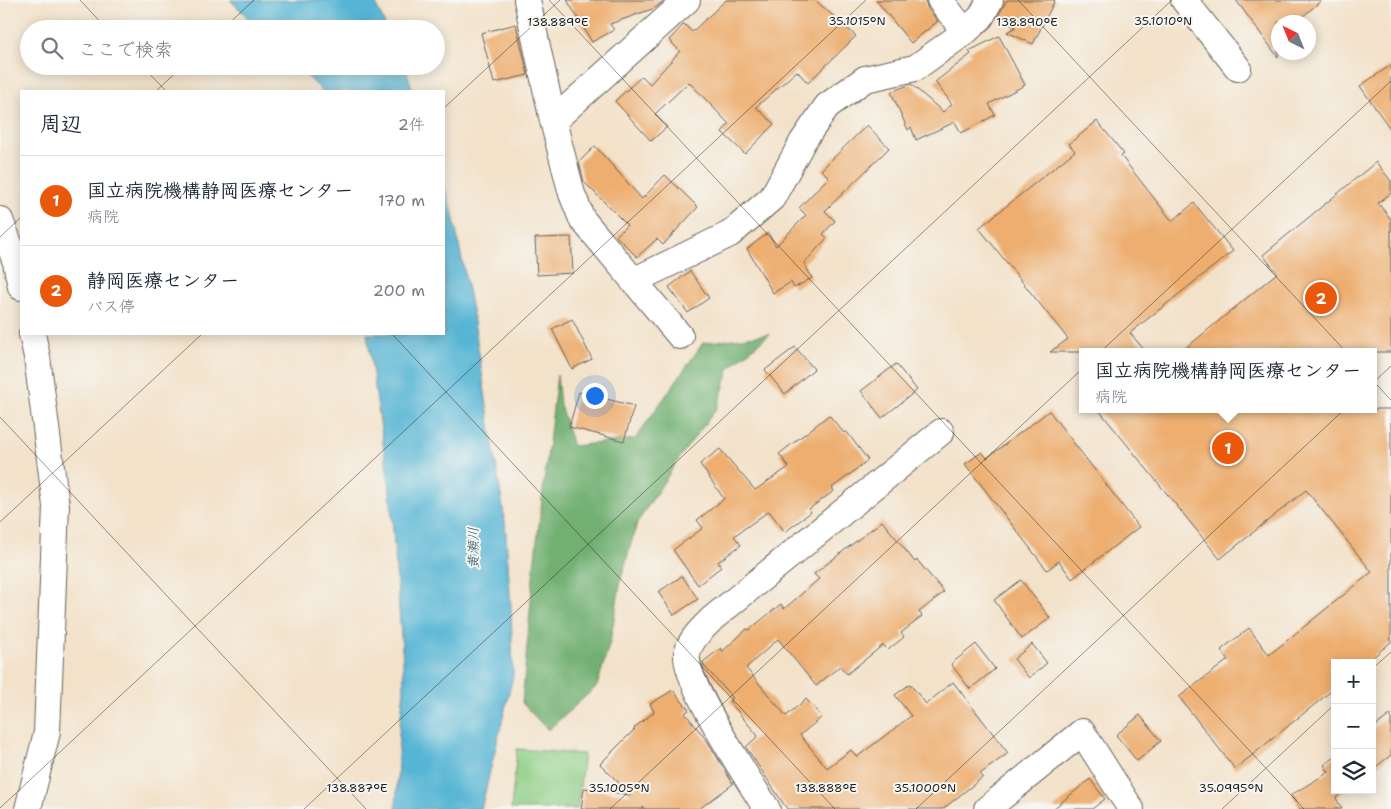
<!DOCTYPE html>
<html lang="ja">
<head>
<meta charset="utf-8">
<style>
	:root { --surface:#fff; --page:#f6f6f7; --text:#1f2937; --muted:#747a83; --line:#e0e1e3; --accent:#ea580c }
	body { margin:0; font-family:"Shantell Sans","Klee One",sans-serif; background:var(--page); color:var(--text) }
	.controls { position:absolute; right:15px; bottom:15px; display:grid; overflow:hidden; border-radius:0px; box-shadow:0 2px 12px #0003 }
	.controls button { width:45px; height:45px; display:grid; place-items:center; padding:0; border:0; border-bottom:1px solid var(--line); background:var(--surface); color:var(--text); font:25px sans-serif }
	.compass { position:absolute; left:1271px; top:15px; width:45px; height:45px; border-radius:50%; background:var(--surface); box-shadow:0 2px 12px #0003; rotate:317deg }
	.you { position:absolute; left:594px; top:395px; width:18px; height:18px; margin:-12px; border:4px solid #fff; border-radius:50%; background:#1a73e8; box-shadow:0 0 0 8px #1a73e833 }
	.badge { display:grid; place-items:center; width:32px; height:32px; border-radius:50%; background:var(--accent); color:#fff; font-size:16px; font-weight:700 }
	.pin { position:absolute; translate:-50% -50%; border:2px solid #fff; box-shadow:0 1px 5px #0006 }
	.popup { position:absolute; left:1079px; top:348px; width:298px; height:65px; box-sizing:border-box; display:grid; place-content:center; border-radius:0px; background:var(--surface); filter:drop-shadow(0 1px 4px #0005); font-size:16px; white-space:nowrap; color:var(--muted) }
	.popup b { font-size:19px; color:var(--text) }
	.popup::after { content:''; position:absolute; left:50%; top:100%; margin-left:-10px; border:10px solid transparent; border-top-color:var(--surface) }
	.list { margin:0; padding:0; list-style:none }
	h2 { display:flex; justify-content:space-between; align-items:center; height:65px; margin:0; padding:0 20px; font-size:21px }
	h2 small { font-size:16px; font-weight:400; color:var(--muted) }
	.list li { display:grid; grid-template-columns:32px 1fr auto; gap:15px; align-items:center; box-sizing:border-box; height:90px; padding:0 20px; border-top:1px solid var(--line) }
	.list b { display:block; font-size:19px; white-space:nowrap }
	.list p { margin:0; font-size:16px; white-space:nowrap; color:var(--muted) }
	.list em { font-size:16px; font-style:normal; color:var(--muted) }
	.icon { flex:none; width:28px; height:28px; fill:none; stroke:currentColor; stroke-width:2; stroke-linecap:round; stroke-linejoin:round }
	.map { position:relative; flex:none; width:1391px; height:809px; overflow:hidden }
	.search { position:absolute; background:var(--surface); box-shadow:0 2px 12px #0003; left:20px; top:20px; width:425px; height:55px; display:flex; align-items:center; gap:12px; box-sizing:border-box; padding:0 18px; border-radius:28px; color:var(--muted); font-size:19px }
	.panel { position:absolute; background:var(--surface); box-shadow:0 2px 12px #0003; left:20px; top:90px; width:425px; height:245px; border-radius:0px }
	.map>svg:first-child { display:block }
	.green { fill:#8dcd84; stroke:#547450 }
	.forest { fill:#72b072; stroke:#476647 }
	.water { fill:#56b5d4; stroke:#396878 }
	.building { fill:#edae70 }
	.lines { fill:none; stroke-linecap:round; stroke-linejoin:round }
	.street-casing { stroke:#676159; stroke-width:28 }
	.street { stroke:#fff; stroke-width:26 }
	.ticks { fill:none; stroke:#1c1c1c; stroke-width:1; stroke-opacity:0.45 }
	.labels { text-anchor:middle; stroke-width:4; stroke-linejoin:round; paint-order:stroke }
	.water-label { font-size:14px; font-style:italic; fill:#335966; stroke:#f6f6f2 }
	.ticks-label { font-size:12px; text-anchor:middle; fill:#1c1c1c; stroke:#f6f6f2; stroke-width:4; stroke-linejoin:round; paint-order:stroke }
</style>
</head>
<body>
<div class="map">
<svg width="1391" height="809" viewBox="0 0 1391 809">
	<rect width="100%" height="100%" fill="#f6f6f2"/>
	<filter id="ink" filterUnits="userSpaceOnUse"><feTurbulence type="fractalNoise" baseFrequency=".02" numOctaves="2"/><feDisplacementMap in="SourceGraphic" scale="10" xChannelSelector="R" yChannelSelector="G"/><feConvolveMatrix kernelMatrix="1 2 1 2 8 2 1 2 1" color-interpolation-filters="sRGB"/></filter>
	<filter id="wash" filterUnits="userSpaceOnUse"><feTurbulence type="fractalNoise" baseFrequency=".0096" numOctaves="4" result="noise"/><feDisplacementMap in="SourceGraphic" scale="20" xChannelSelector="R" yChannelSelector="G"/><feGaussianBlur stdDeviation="1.12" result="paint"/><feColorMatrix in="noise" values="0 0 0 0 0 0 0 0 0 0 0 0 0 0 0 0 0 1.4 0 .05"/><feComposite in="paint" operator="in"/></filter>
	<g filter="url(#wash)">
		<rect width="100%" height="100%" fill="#f3e2ca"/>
		<path class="green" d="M 517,749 L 584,754 L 577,809 L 511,809 Z"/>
		<path class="forest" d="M 770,334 L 730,367 L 717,408 L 682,454 L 637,523 L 621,579 L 610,642 L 597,686 L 548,730 L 522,703 L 534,566 L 557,375 L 560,405 L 573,446 L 635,439 L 703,343 Z"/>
		<path class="water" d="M 230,0 L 374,0 L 387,29 L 259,29 Z
			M 297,66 L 405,66 L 413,91 L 322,91 Z
			M 444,186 L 452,210 L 473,315 L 505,522 L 511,607 L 513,676 L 481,809 L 396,809 L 399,733 L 404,690 L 403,662 L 390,489 L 367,334 L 444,334 Z"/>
		<g id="blocks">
			<path class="building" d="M 567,0 L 665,0 L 655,8 L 610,24 L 614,30 L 592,42 Z
				M 726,0 L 815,0 L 856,36 L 808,83 L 797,71 L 756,107 L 774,124 L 745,154 L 722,132 L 729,124 L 689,82 L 655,114 L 667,127 L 651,141 L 615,101 L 642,76 L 650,84 L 680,51 L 669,40 L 684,24 L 692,32 Z
				M 876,0 L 925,0 L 928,9 L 938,21 L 911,43 Z
				M 1007,0 L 1055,0 L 1033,44 L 1007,32 L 1016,27 L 997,18 Z
				M 1236,0 L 1322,0 L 1296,22 L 1278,22 L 1278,57 Z
				M 516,24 L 528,75 L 494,83 L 481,33 Z
				M 999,36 L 1025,85 L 989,104 L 995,115 L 961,133 L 955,122 L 916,140 L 911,127 L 908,130 L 891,92 L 911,84 L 943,112 L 952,104 L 935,82 L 971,54 L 969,51 Z
				M 1391,65 L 1391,130 L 1360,86 Z
				M 1097,121 L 1124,154 L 1121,156 L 1172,221 L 1194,203 L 1233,251 L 1130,333 L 1146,352 L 1050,352 L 1068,339 L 979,228 L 1075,151 L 1069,144 Z
				M 867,125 L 889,148 L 825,211 L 835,221 L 823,234 L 827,238 L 804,263 L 812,278 L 794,288 L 791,282 L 773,293 L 747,249 L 768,233 L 776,246 L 806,215 L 799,208 L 829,177 L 821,170 Z
				M 595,146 L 642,199 L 665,175 L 698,207 L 663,245 L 657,239 L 637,257 L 616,236 L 627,225 L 584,182 L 579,162 Z
				M 1376,162 L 1391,181 L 1391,193 L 1378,203 L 1391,219 L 1391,352 L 1181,352 L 1277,273 L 1263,255 Z
				M 571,237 L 573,273 L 537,275 L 535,238 Z
				M 690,271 L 709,298 L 688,313 L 669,287 Z
				M 572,319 L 592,359 L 572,369 L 552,329 Z
				M 795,347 L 814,369 L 785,394 L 765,370 Z
				M 896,364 L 917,390 L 882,418 L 861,391 Z
				M 579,392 L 634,406 L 624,441 L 569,427 Z
				M 1098,409 L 1391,409 L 1391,642 L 1366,663 L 1335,663 L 1335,688 L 1235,769 L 1179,697 L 1228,660 L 1221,650 L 1249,628 L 1269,655 L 1372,572 L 1306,490 L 1220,559 Z
				M 1049,411 L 1139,527 L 1072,579 L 1059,561 L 1047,570 L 965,464 L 982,452 L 987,458 Z
				M 829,415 L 844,433 L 846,431 L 868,460 L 832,488 L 834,491 L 809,509 L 811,512 L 785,532 L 769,511 L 734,536 L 741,545 L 718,562 L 721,567 L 698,585 L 673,550 L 703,528 L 697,520 L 724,499 L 700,464 L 720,449 L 755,490 L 789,467 L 779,454 Z
				M 882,521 L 915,562 L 917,560 L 944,592 L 919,612 L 922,616 L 901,633 L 904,637 L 888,650 L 883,645 L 847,674 L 840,666 L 816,686 L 778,639 L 746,668 L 786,716 L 806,699 L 822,717 L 800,735 L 827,768 L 851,750 L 857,757 L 911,716 L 895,695 L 910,684 L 926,704 L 953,682 L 1008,753 L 980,774 L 983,777 L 943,809 L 787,809 L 746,747 L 758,736 L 729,701 L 733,698 L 704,666 L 703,662 L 721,648 L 723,651 L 747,629 L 749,630 L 781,604 L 784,609 L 819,579 L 814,574 Z
				M 682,576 L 698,599 L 674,615 L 658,592 Z
				M 1021,580 L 1050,618 L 1022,639 L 994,600 Z
				M 976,644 L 995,669 L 970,689 L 951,664 Z
				M 1032,644 L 1047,663 L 1029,678 L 1014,659 Z
				M 673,690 L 689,710 L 685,713 L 708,742 L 733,784 L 699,809 L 645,809 L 643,807 L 643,809 L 581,809 L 584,788 L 631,795 L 600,764 L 635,729 L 634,728 L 654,712 L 650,704 Z
				M 1391,714 L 1391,755 L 1372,770 L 1372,729 Z
				M 1140,715 L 1161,741 L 1137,761 L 1116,735 Z
				M 1335,757 L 1335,790 L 1345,790 L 1336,798 L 1342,809 L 1300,809 L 1291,795 L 1329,772 L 1324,765 Z
				M 1090,779 L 1105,799 L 1092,809 L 1053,809 Z"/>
		</g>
	</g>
	<g filter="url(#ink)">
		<use href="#blocks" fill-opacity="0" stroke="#676159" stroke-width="1"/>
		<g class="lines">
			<defs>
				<path id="street" d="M 527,0 L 553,121 L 572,194 L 582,219 L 680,336
					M 1184,0 L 1238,68
					M 965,32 L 981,17 L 990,0
					M 553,121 L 687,0
					M 0,220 L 16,262 L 21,287
					M 633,281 L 730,234 L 772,198 L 803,141 L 827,106 L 865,79 L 915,68 L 965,32 L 940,0
					M 28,809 L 47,732 L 56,506 L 37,357 L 32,334
					M 767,809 C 751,784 683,680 687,654 C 690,639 703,628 713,618 L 941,432
					M 987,809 L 1082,732 L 1131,809"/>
			</defs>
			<use href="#street" class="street-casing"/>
			<use href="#street" class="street"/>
		</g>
	</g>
	<path class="ticks" d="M 80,0 L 107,29M 549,0 L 1304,809M 1018,0 L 1391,400M 223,29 L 254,0M 142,66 L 166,91M 156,91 L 183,66M 444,108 L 560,0M 0,237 L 21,217M 392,334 L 835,809M 0,417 L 366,809M 0,522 L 202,334M 1372,669 L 1391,652M 0,808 L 866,0M 304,809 L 1172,0M 610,809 L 1391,81M 916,809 L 1391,366M 1222,809 L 1335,704"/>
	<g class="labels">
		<g class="water-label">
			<text transform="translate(473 548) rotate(-90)" y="5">黄瀬川</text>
		</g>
	</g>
	<g class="ticks-label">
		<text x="857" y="25">35.1015°N</text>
		<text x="1163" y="25">35.1010°N</text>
		<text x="558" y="26">138.889°E</text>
		<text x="1027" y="26">138.890°E</text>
		<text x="357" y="792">138.887°E</text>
		<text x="826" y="792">138.888°E</text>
		<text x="619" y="792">35.1005°N</text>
		<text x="925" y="792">35.1000°N</text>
		<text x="1231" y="792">35.0995°N</text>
	</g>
</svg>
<div class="controls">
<button>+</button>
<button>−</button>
<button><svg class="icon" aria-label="layers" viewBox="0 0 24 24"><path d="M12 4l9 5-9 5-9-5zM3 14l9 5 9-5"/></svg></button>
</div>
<svg class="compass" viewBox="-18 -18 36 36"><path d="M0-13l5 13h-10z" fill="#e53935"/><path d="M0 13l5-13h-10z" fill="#747a83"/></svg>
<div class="you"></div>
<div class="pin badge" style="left:1228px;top:448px">1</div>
<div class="popup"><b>国立病院機構静岡医療センター</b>病院</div>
<div class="pin badge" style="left:1321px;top:298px">2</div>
<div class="search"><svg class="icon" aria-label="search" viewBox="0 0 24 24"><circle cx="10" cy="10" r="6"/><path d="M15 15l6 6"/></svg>ここで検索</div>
<section class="panel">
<h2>周辺<small>2件</small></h2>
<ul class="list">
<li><span class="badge">1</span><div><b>国立病院機構静岡医療センター</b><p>病院</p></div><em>170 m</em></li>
<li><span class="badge">2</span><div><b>静岡医療センター</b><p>バス停</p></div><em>200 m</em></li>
</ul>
</section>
</div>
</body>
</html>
